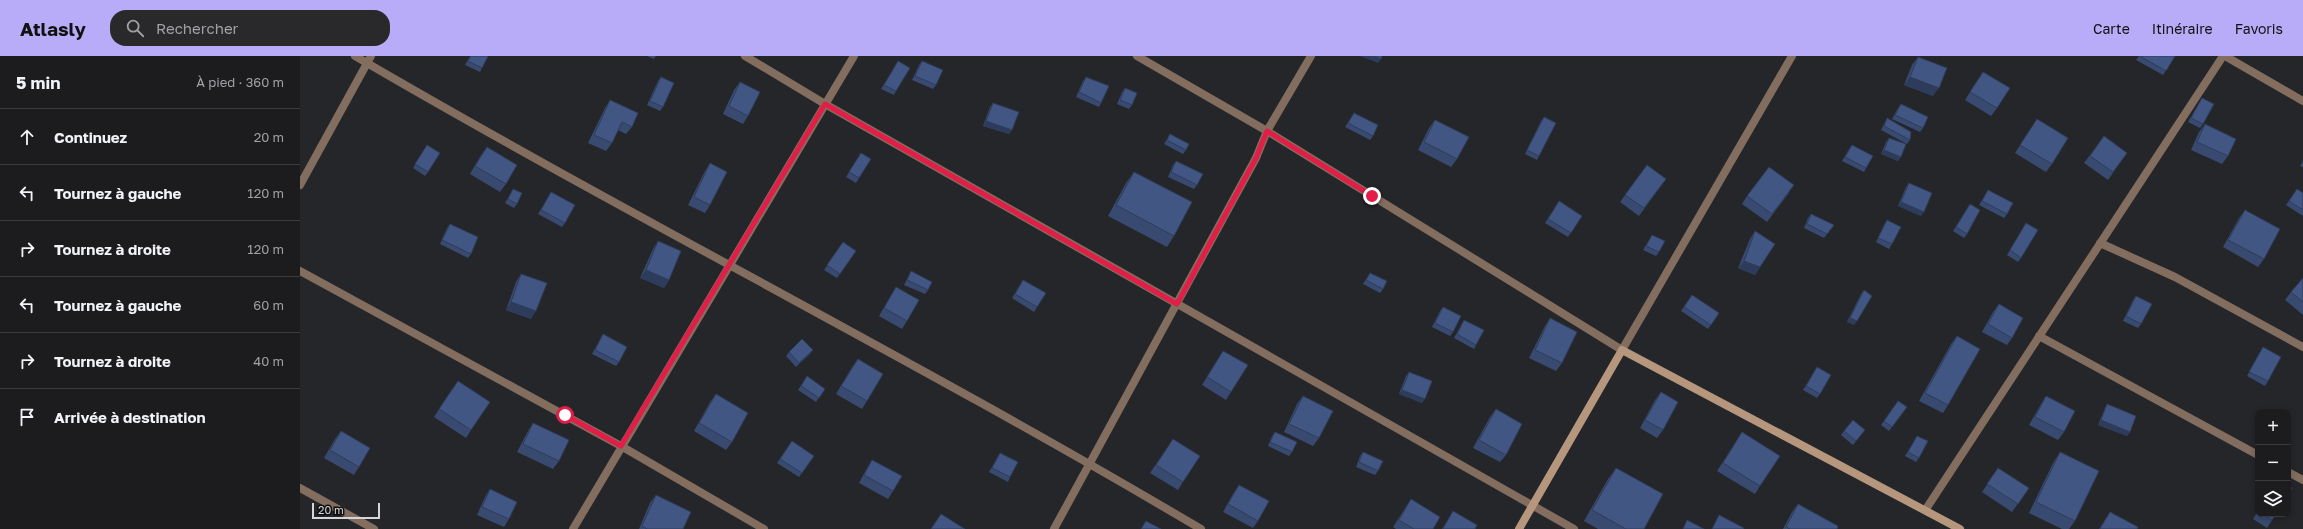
<!DOCTYPE html>
<html lang="fr">
<head>
<meta charset="utf-8">
<style>
	:root { --surface:#1c1c1f; --page:#29292c; --text:#f1f3f6; --muted:#a0a1a4; --line:#3a3a3d; --accent:#b8abf7 }
	body { margin:0; font-family:"Golos Text",sans-serif; background:var(--page); color:var(--text) }
	.controls { position:absolute; right:12px; bottom:12px; display:grid; overflow:hidden; border-radius:8px; box-shadow:0 2px 6px #0003 }
	.controls button { width:36px; height:36px; display:grid; place-items:center; padding:0; border:0; border-bottom:1px solid var(--line); background:var(--surface); color:var(--text); font:20px sans-serif }
	.scale { position:absolute; left:12px; bottom:10px; width:68px; box-sizing:border-box; padding-left:4px; border:2px solid #d5d6d8; border-top:0; font-size:11px; line-height:14px; white-space:nowrap; color:#d5d6d8; -webkit-text-stroke:3px #0f0f11; paint-order:stroke }
	.stop { position:absolute; width:12px; height:12px; margin:-9px; border:3px solid #e11d48; border-radius:50%; background:#fff }
	.stop.end { background:#e11d48; border-color:#fff; box-shadow:0 1px 4px #0008 }
	.list { margin:0; padding:0; list-style:none }
	h2 { display:flex; justify-content:space-between; align-items:center; height:52px; margin:0; padding:0 16px; font-size:17px }
	h2 small { font-size:13px; font-weight:400; color:var(--muted) }
	.list li { display:grid; grid-template-columns:26px 1fr auto; gap:12px; align-items:center; box-sizing:border-box; height:56px; padding:0 16px; border-top:1px solid var(--line) }
	.list b { display:block; font-size:15px; white-space:nowrap }
	.list em { font-size:13px; font-style:normal; color:var(--muted) }
	.icon { flex:none; width:22px; height:22px; fill:none; stroke:currentColor; stroke-width:2; stroke-linecap:round; stroke-linejoin:round }
	.map { position:relative; flex:none; width:2003px; height:473px; overflow:hidden }
	header { display:flex; align-items:center; gap:24px; box-sizing:border-box; height:56px; padding:0 20px; background:var(--accent); color:#111 }
	header strong { font-size:19px }
	nav { display:flex; gap:22px; margin-inline-start:auto; font-size:14px }
	.search { width:280px; height:36px; background:var(--page); display:flex; align-items:center; gap:10px; box-sizing:border-box; padding:0 14px; border-radius:16px; color:var(--muted); font-size:15px }
	main { display:flex }
	aside { flex:1; background:var(--surface) }
	.map>svg:first-child { display:block }
	.lines { fill:none; stroke-linecap:round; stroke-linejoin:round }
	.street { stroke:#826d5e; stroke-width:8 }
	.secondary { stroke:#b6967d; stroke-width:8 }
	.wall { fill:#384a70 }
	.shaded-wall { fill:#2e3c5b }
	.building { fill:#415682; stroke:#2e3c5b }
	.route { stroke:#e11d48; stroke-width:5 }
</style>
</head>
<body>
<header>
<strong>Atlasly</strong>
<div class="search"><svg class="icon" aria-label="search" viewBox="0 0 24 24"><circle cx="10" cy="10" r="6"/><path d="M15 15l6 6"/></svg>Rechercher</div>
<nav><a>Carte</a><a>Itinéraire</a><a>Favoris</a></nav>
</header>
<main>
<aside>
<h2>5 min<small>À pied · 360 m</small></h2>
<ul class="list">
<li><svg class="icon" aria-label="ahead" viewBox="0 0 24 24"><path d="M12 20V5M6 11l6-6 6 6"/></svg><div><b>Continuez</b></div><em>20 m</em></li>
<li><svg class="icon" aria-label="left" viewBox="0 0 24 24"><path d="M17 20v-9H6M10 6l-5 5 5 5"/></svg><div><b>Tournez à gauche</b></div><em>120 m</em></li>
<li><svg class="icon" aria-label="right" viewBox="0 0 24 24"><path d="M7 20v-9h11M14 6l5 5-5 5"/></svg><div><b>Tournez à droite</b></div><em>120 m</em></li>
<li><svg class="icon" aria-label="left" viewBox="0 0 24 24"><path d="M17 20v-9H6M10 6l-5 5 5 5"/></svg><div><b>Tournez à gauche</b></div><em>60 m</em></li>
<li><svg class="icon" aria-label="right" viewBox="0 0 24 24"><path d="M7 20v-9h11M14 6l5 5-5 5"/></svg><div><b>Tournez à droite</b></div><em>40 m</em></li>
<li><svg class="icon" aria-label="arrive" viewBox="0 0 24 24"><path d="M6 21V4h12l-3 4 3 4H6"/></svg><div><b>Arrivée à destination</b></div></li>
</ul>
</aside>
<div class="map">
<svg width="2003" height="473" viewBox="0 0 2003 473">
	<rect width="100%" height="100%" fill="#252629"/>
	<g class="lines">
		<path class="street" d="M 55,0 C 334,163 623,308 901,473
			M 445,0 L 525,48 L 1274,473
			M 837,0 L 967,75 L 1322,294 L 1492,0
			M 1925,0 L 2003,45
			M 0,129 L 71,0
			M 1800,187 L 1875,221 L 2003,291
			M 0,215 L 321,390 L 464,473
			M 1739,280 L 1958,399
			M 1988,416 L 2003,424
			M 0,432 L 74,473
			M 1626,453 L 1923,0
			M 273,473 L 554,0
			M 754,473 L 956,102 L 967,75 L 1011,0"/>
		<path class="secondary" d="M 1219,473 L 1322,294 L 1660,473"/>
	</g>
	<path class="wall" d="M 170,0 L 188,0 L 180,16 L 165,9 Z
		M 347,0 L 356,0 L 354,3 Z
		M 1839,0 L 1875,0 L 1863,19 L 1836,4 Z
		M 1618,1 L 1633,40 L 1604,29 L 1612,9 Z
		M 598,5 L 596,35 L 594,39 L 581,33 Z
		M 622,5 L 636,29 L 633,33 L 612,24 L 619,9 Z
		M 1683,16 L 1697,52 L 1691,60 L 1665,44 Z
		M 361,21 L 363,51 L 360,55 L 347,49 L 358,25 Z
		M 786,21 L 801,47 L 799,51 L 776,41 L 783,25 Z
		M 440,26 L 448,60 L 443,68 L 423,58 L 434,34 Z
		M 825,32 L 832,49 L 829,53 L 817,48 L 822,36 Z
		M 1902,42 L 1903,68 L 1900,72 L 1888,66 Z
		M 310,44 L 332,71 L 326,78 L 318,74 L 312,87 L 306,95 L 288,87 L 305,52 Z
		M 693,47 L 712,74 L 709,78 L 683,70 L 690,51 Z
		M 1601,48 L 1623,72 L 1620,76 L 1592,63 L 1598,52 Z
		M 1054,57 L 1073,80 L 1070,84 L 1045,71 Z
		M 1244,61 L 1239,100 L 1237,104 L 1225,98 L 1241,65 Z
		M 1587,62 L 1610,84 L 1607,88 L 1581,74 Z
		M 1737,63 L 1752,108 L 1746,116 L 1715,97 Z
		M 1135,64 L 1157,103 L 1151,111 L 1118,94 L 1129,72 Z
		M 1905,68 L 1928,100 L 1922,108 L 1891,94 L 1899,76 Z
		M 870,78 L 886,94 L 883,98 L 864,88 Z
		M 1804,80 L 1827,97 L 1808,124 L 1784,107 Z
		M 1589,82 L 1601,101 L 1598,105 L 1581,98 L 1586,86 Z
		M 127,89 L 128,116 L 125,120 L 113,112 Z
		M 1552,89 L 1566,112 L 1564,116 L 1542,105 L 1549,93 Z
		M 187,91 L 206,128 L 200,136 L 170,118 L 181,99 Z
		M 561,97 L 559,122 L 556,127 L 546,121 Z
		M 876,105 L 897,129 L 894,133 L 868,121 L 873,109 Z
		M 2003,105 L 2003,111 L 2000,110 Z
		M 410,107 L 410,149 L 405,157 L 388,149 L 405,115 Z
		M 1347,109 L 1366,123 L 1339,160 L 1320,146 Z
		M 834,116 L 874,180 L 867,191 L 808,160 L 826,127 Z
		M 1609,127 L 1621,160 L 1598,150 L 1606,131 Z
		M 213,133 L 217,148 L 214,152 L 205,147 Z
		M 1997,133 L 2003,137 L 2003,160 L 1986,149 Z
		M 1688,134 L 1707,158 L 1704,162 L 1679,149 Z
		M 251,136 L 265,167 L 262,171 L 238,158 Z
		M 1489,137 L 1467,166 L 1442,148 L 1447,140 Z
		M 1259,145 L 1282,160 L 1268,181 L 1245,167 Z
		M 1670,148 L 1667,178 L 1664,182 L 1653,175 Z
		M 1945,154 L 1964,203 L 1958,211 L 1923,191 L 1939,162 Z
		M 1511,158 L 1534,169 L 1524,182 L 1504,172 L 1508,162 Z
		M 1587,164 L 1592,188 L 1589,193 L 1576,186 L 1584,169 Z
		M 1726,167 L 1721,202 L 1718,206 L 1707,199 Z
		M 150,168 L 171,198 L 168,202 L 140,188 L 147,172 Z
		M 1455,175 L 1460,211 L 1455,219 L 1438,212 L 1450,183 Z
		M 1352,179 L 1359,196 L 1356,200 L 1343,194 Z
		M 358,185 L 369,224 L 364,232 L 340,222 L 353,193 Z
		M 543,186 L 556,195 L 537,222 L 524,214 Z
		M 611,215 L 628,234 L 625,238 L 604,229 Z
		M 1070,217 L 1083,233 L 1080,237 L 1063,228 Z
		M 221,218 L 231,263 L 206,254 L 216,226 Z
		M 2003,222 L 2003,259 L 1985,244 L 1991,236 Z
		M 723,224 L 737,251 L 734,256 L 712,242 Z
		M 596,231 L 607,265 L 602,273 L 579,260 L 591,239 Z
		M 1564,234 L 1554,269 L 1547,266 L 1561,238 Z
		M 1392,239 L 1419,257 L 1408,273 L 1381,255 Z
		M 1836,240 L 1841,268 L 1838,272 L 1823,265 L 1833,244 Z
		M 1699,248 L 1712,282 L 1707,289 L 1682,276 L 1693,256 Z
		M 1143,251 L 1153,276 L 1150,280 L 1132,271 L 1140,255 Z
		M 1250,262 L 1262,307 L 1256,315 L 1229,302 L 1245,270 Z
		M 1164,264 L 1176,289 L 1174,293 L 1154,282 Z
		M 303,278 L 319,306 L 316,310 L 292,298 Z
		M 1657,280 L 1648,349 L 1643,357 L 1619,345 L 1651,288 Z
		M 1963,291 L 1968,325 L 1965,330 L 1947,320 Z
		M 923,295 L 931,336 L 926,344 L 902,329 Z
		M 489,296 L 510,298 L 496,311 L 486,300 Z
		M 558,303 L 567,345 L 562,353 L 536,338 L 552,311 Z
		M 1517,311 L 1520,338 L 1517,342 L 1503,334 Z
		M 1109,316 L 1122,347 L 1099,338 L 1106,320 Z
		M 507,320 L 525,333 L 516,346 L 498,334 Z
		M 152,333 L 171,374 L 166,382 L 134,361 Z
		M 1361,336 L 1363,374 L 1357,382 L 1340,372 L 1355,344 Z
		M 416,338 L 432,386 L 426,394 L 394,375 L 410,346 Z
		M 1003,340 L 1019,382 L 1013,390 L 984,376 L 997,348 Z
		M 1746,340 L 1764,376 L 1758,384 L 1729,369 L 1741,348 Z
		M 1598,345 L 1607,351 L 1589,375 L 1581,369 Z
		M 1807,348 L 1830,376 L 1827,380 L 1798,369 L 1805,352 Z
		M 1196,353 L 1206,399 L 1200,406 L 1173,392 L 1190,361 Z
		M 233,367 L 259,405 L 253,413 L 217,396 L 228,375 Z
		M 1565,374 L 1553,389 L 1541,379 L 1544,375 Z
		M 41,375 L 59,411 L 54,419 L 24,402 L 35,383 Z
		M 975,376 L 992,396 L 989,400 L 968,390 L 972,380 Z
		M 1442,376 L 1460,430 L 1455,438 L 1417,415 Z
		M 1617,380 L 1619,402 L 1616,406 L 1605,400 Z
		M 873,383 L 883,426 L 878,434 L 850,417 Z
		M 492,385 L 514,400 L 499,421 L 477,407 Z
		M 1063,396 L 1078,415 L 1075,419 L 1056,411 L 1060,400 Z
		M 1760,396 L 1775,465 L 1769,473 L 1762,473 L 1729,457 L 1753,407 Z
		M 700,397 L 710,421 L 708,426 L 689,416 Z
		M 572,404 L 593,435 L 588,443 L 559,427 L 567,412 Z
		M 1316,412 L 1344,473 L 1298,473 L 1284,465 L 1308,423 Z
		M 1698,412 L 1729,432 L 1712,456 L 1682,436 Z
		M 939,429 L 958,465 L 953,472 L 923,456 L 934,436 Z
		M 190,433 L 209,463 L 204,471 L 177,459 L 185,441 Z
		M 356,439 L 383,473 L 339,473 L 350,447 Z
		M 1111,443 L 1133,473 L 1096,473 L 1093,471 Z
		M 1498,448 L 1537,473 L 1483,473 L 1492,456 Z
		M 1153,455 L 1175,473 L 1142,473 Z
		M 1958,455 L 1958,458 L 1976,458 L 1967,472 L 1953,463 Z
		M 1810,456 L 1837,473 L 1799,473 Z"/>
	<path class="shaded-wall" d="M 1060,0 L 1074,0 L 1081,3 L 1078,7 Z
		M 1610,21 L 1639,32 L 1633,40 L 1604,29 Z
		M 686,65 L 712,74 L 709,78 L 683,70 Z
		M 1584,94 L 1601,101 L 1598,105 L 1581,98 Z
		M 1601,146 L 1624,156 L 1621,160 L 1598,150 Z
		M 1444,205 L 1460,211 L 1455,219 L 1438,212 Z
		M 346,214 L 369,224 L 364,232 L 340,222 Z
		M 211,246 L 236,255 L 231,263 L 206,254 Z
		M 1550,262 L 1557,265 L 1554,269 L 1547,266 Z
		M 513,294 L 510,298 L 496,311 L 499,307 Z
		M 1102,334 L 1125,343 L 1122,347 L 1099,338 Z
		M 1801,364 L 1830,376 L 1827,380 L 1798,369 Z"/>
	<path class="building" d="M 171,0 L 188,0 L 182,12 L 168,5 Z
		M 1074,0 L 1082,0 L 1081,3 Z
		M 1840,0 L 1875,0 L 1866,15 Z
		M 1618,1 L 1647,12 L 1639,32 L 1610,21 Z
		M 598,5 L 610,12 L 596,35 L 584,29 Z
		M 622,5 L 643,14 L 636,29 L 615,20 Z
		M 1683,16 L 1710,32 L 1697,52 L 1670,36 Z
		M 361,21 L 374,27 L 363,51 L 350,45 Z
		M 786,21 L 809,30 L 801,47 L 779,36 Z
		M 440,26 L 460,36 L 448,60 L 429,50 Z
		M 825,32 L 837,37 L 832,49 L 820,44 Z
		M 1902,42 L 1914,48 L 1903,68 L 1891,62 Z
		M 310,44 L 338,57 L 332,71 L 322,66 L 312,87 L 294,79 Z
		M 693,47 L 719,56 L 712,74 L 686,65 Z
		M 1601,48 L 1628,61 L 1623,72 L 1595,59 Z
		M 1054,57 L 1078,69 L 1073,80 L 1048,67 Z
		M 1244,61 L 1256,67 L 1239,100 L 1227,94 Z
		M 1587,62 L 1611,76 L 1610,84 L 1584,70 Z
		M 1737,63 L 1768,82 L 1752,108 L 1720,89 Z
		M 1135,64 L 1169,81 L 1157,103 L 1124,86 Z
		M 1905,68 L 1936,83 L 1928,100 L 1897,86 Z
		M 870,78 L 889,88 L 886,94 L 867,84 Z
		M 1804,80 L 1827,97 L 1813,116 L 1790,100 Z
		M 1589,82 L 1606,88 L 1601,101 L 1584,94 Z
		M 127,89 L 140,97 L 128,116 L 115,108 Z
		M 1552,89 L 1573,100 L 1566,112 L 1545,101 Z
		M 187,91 L 217,109 L 206,128 L 175,110 Z
		M 561,97 L 571,103 L 559,122 L 549,116 Z
		M 876,105 L 903,118 L 897,129 L 871,116 Z
		M 410,107 L 427,116 L 410,149 L 394,141 Z
		M 1347,109 L 1366,123 L 1344,152 L 1325,139 Z
		M 1469,111 L 1494,129 L 1472,158 L 1447,140 Z
		M 834,116 L 892,146 L 874,180 L 816,149 Z
		M 1609,127 L 1632,137 L 1624,156 L 1601,146 Z
		M 213,133 L 222,137 L 217,148 L 208,143 Z
		M 1997,133 L 2003,137 L 2003,154 L 1989,145 Z
		M 1688,134 L 1713,147 L 1707,158 L 1682,145 Z
		M 251,136 L 275,149 L 265,167 L 241,154 Z
		M 1259,145 L 1282,160 L 1271,177 L 1248,163 Z
		M 1670,148 L 1680,154 L 1667,178 L 1656,171 Z
		M 1945,154 L 1980,173 L 1964,203 L 1928,184 Z
		M 1511,158 L 1534,169 L 1527,178 L 1507,168 Z
		M 1587,164 L 1601,171 L 1592,188 L 1578,182 Z
		M 1726,167 L 1738,174 L 1721,202 L 1710,194 Z
		M 150,168 L 178,181 L 171,198 L 142,184 Z
		M 1455,175 L 1475,188 L 1460,211 L 1444,205 Z
		M 1352,179 L 1365,185 L 1359,196 L 1346,190 Z
		M 358,185 L 381,195 L 369,224 L 346,214 Z
		M 543,186 L 556,195 L 540,218 L 527,209 Z
		M 611,215 L 632,226 L 628,234 L 607,224 Z
		M 1070,217 L 1087,225 L 1083,233 L 1066,224 Z
		M 221,218 L 247,227 L 236,255 L 211,246 Z
		M 2003,222 L 2003,246 L 1991,236 Z
		M 723,224 L 746,237 L 737,251 L 715,238 Z
		M 596,231 L 619,244 L 607,265 L 584,252 Z
		M 1564,234 L 1572,240 L 1557,265 L 1550,262 Z
		M 1392,239 L 1419,257 L 1411,269 L 1384,251 Z
		M 1836,240 L 1852,248 L 1841,268 L 1826,260 Z
		M 1699,248 L 1723,262 L 1712,282 L 1688,268 Z
		M 1143,251 L 1161,260 L 1153,276 L 1135,267 Z
		M 1250,262 L 1277,276 L 1262,307 L 1235,294 Z
		M 1164,264 L 1184,274 L 1176,289 L 1157,278 Z
		M 303,278 L 327,291 L 319,306 L 295,294 Z
		M 1657,280 L 1680,293 L 1648,349 L 1625,337 Z
		M 502,283 L 513,294 L 499,307 L 489,296 Z
		M 1963,291 L 1981,301 L 1968,325 L 1949,316 Z
		M 923,295 L 948,309 L 931,336 L 907,321 Z
		M 558,303 L 583,318 L 567,345 L 541,330 Z
		M 1517,311 L 1531,319 L 1520,338 L 1506,330 Z
		M 1109,316 L 1132,325 L 1125,343 L 1102,334 Z
		M 507,320 L 525,333 L 519,342 L 501,330 Z
		M 158,325 L 190,346 L 171,374 L 139,353 Z
		M 1361,336 L 1378,346 L 1363,374 L 1345,364 Z
		M 416,338 L 448,357 L 432,386 L 399,367 Z
		M 1003,340 L 1033,355 L 1019,382 L 989,368 Z
		M 1746,340 L 1775,355 L 1764,376 L 1735,361 Z
		M 1598,345 L 1607,351 L 1592,371 L 1584,365 Z
		M 1807,348 L 1836,360 L 1830,376 L 1801,364 Z
		M 1196,353 L 1222,368 L 1206,399 L 1179,384 Z
		M 1553,364 L 1565,374 L 1556,385 L 1544,375 Z
		M 233,367 L 269,384 L 259,405 L 223,388 Z
		M 41,375 L 70,392 L 59,411 L 30,394 Z
		M 975,376 L 997,386 L 992,396 L 970,386 Z
		M 1442,376 L 1480,400 L 1460,430 L 1423,407 Z
		M 1617,380 L 1628,385 L 1619,402 L 1608,396 Z
		M 873,383 L 900,400 L 883,426 L 856,409 Z
		M 492,385 L 514,400 L 502,417 L 480,403 Z
		M 1063,396 L 1083,405 L 1078,415 L 1059,406 Z
		M 1760,396 L 1799,415 L 1775,465 L 1736,446 Z
		M 700,397 L 718,406 L 710,421 L 692,412 Z
		M 572,404 L 602,420 L 593,435 L 564,419 Z
		M 1316,412 L 1363,438 L 1344,473 L 1326,473 L 1292,454 Z
		M 1698,412 L 1729,432 L 1718,448 L 1687,428 Z
		M 939,429 L 969,445 L 958,465 L 928,448 Z
		M 1988,429 L 1992,432 L 1988,439 Z
		M 190,433 L 217,446 L 209,463 L 182,451 Z
		M 356,439 L 391,456 L 383,473 L 347,473 L 342,470 Z
		M 1111,443 L 1140,461 L 1133,473 L 1114,473 L 1099,464 Z
		M 1498,448 L 1538,470 L 1537,473 L 1490,473 L 1486,471 Z
		M 1153,455 L 1177,469 L 1175,473 L 1143,473 Z
		M 1810,456 L 1838,471 L 1837,473 L 1800,473 Z
		M 641,458 L 665,473 L 631,473 Z
		M 1962,458 L 1976,458 L 1972,464 Z
		M 1419,459 L 1444,472 L 1443,473 L 1412,473 Z
		M 1387,464 L 1404,473 L 1383,473 Z
		M 846,465 L 861,473 L 841,473 Z"/>
	<g class="lines">
		<path class="route" d="M 265,359 L 321,390 L 525,48 L 877,248 L 956,102 L 967,75 L 1072,140"/>
	</g>
</svg>
<div class="controls">
<button>+</button>
<button>−</button>
<button><svg class="icon" aria-label="layers" viewBox="0 0 24 24"><path d="M12 4l9 5-9 5-9-5zM3 14l9 5 9-5"/></svg></button>
</div>
<div class="scale">20 m</div>
<div class="stop" style="left:265px;top:359px"></div>
<div class="stop end" style="left:1072px;top:140px"></div>
</div>
</main>
</body>
</html>
